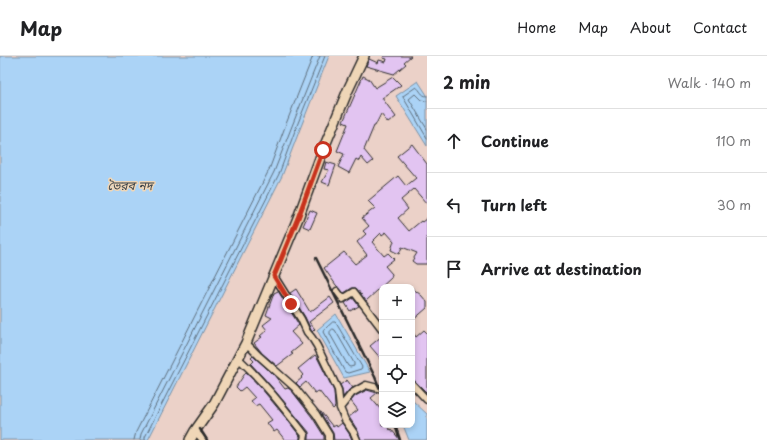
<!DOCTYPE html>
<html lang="en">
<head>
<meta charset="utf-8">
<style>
	:root { --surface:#fff; --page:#f2f2f2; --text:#202124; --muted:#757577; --line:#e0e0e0 }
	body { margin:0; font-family:"Playpen Sans","Noto Sans Bengali",sans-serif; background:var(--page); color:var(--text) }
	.controls { position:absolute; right:12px; bottom:12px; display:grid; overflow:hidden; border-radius:8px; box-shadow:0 2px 6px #0003 }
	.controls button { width:36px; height:36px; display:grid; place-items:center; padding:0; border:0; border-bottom:1px solid var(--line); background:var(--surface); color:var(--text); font:20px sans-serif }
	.stop { position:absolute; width:12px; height:12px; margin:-9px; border:3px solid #c8321e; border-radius:50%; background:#fff }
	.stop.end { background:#c8321e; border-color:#fff; box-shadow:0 1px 4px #0008 }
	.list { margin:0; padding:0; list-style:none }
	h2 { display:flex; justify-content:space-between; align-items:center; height:52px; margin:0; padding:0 16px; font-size:17px }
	h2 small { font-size:13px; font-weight:400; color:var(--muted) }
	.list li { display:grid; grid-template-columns:26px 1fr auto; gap:12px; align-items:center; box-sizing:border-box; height:64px; padding:0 16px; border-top:1px solid var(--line) }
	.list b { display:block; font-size:15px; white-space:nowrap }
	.list em { font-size:13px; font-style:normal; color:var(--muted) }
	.icon { flex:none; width:22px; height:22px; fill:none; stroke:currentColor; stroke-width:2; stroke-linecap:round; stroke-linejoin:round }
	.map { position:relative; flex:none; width:427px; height:384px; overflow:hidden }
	header { display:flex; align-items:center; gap:24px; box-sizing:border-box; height:56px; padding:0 20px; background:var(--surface); border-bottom:1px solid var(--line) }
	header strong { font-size:19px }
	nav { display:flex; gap:22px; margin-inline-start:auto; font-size:14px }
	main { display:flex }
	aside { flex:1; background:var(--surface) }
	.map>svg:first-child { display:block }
	.water { fill:#abd3f6; stroke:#7890a5 }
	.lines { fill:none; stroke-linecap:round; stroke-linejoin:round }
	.shore { stroke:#5e6e7c; stroke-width:1 }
	.building { fill:#e2c4f1; stroke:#2b2b2b }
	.street-casing { stroke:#2b2b2b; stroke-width:9 }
	.secondary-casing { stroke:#2b2b2b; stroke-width:12 }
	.street { stroke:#efd6b7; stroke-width:6 }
	.secondary { stroke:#efd6b7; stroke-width:9 }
	.rail { stroke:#2b2b2b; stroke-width:2.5 }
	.route { stroke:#c8321e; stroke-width:5 }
	.labels { text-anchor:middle; stroke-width:3; stroke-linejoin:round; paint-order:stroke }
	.water-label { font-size:12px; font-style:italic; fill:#3e4449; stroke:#efd6b7 }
</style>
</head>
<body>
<header>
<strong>Map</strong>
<nav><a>Home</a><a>Map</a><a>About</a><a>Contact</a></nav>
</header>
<main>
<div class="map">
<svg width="427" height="384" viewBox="0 0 427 384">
	<rect width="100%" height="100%" fill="#ebd1c8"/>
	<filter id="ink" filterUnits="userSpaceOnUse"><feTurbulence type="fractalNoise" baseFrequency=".025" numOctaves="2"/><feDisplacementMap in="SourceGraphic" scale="8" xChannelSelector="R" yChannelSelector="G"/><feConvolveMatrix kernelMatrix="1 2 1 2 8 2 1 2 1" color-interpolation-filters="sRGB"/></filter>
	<g filter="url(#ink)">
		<path class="water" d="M 0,0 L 329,0 L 300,73 L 282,120 L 148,384 L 0,384 Z
			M 418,25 L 427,39 L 427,90 L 396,40 Z
			M 336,258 L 370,316 L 344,322 L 317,274 Z
			M 412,344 L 427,358 L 427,384 L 409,384 L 403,369 L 412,369 Z"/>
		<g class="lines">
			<path class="shore" d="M 427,40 C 421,40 421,34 416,31 L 403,40 L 403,41 L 427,82
				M 427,45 L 421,44 L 415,38 L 409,43 L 427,73
				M 333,266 L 335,266 L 336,267 L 362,311 L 361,313 L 348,317 L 345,316 L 323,276 L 324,274 Z
				M 333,273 L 335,274 L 354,307 L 354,310 L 350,311 L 348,310 L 330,278 L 330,276 Z
				M 134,384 L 136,376 L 269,114 L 286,68 L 313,0
				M 140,384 L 141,378 L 274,116 L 292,70 L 320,0
				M 145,384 L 145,381 L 279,118 L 296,72 L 325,0"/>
		</g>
		<path class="building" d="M 384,0 L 411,0 L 404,6 L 406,8 L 394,18 L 366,10 L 369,3 L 378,7 L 379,4 L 386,6 L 387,3 L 383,2 Z
			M 363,20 L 369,23 L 375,32 L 393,21 L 401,29 L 394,34 L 382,42 L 396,61 L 388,67 L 381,58 L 375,70 L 374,70 L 364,94 L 373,105 L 368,109 L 361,101 L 359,105 L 356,103 L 349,117 L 338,111 L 344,98 L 337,95 L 348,68 L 343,66 Z
			M 412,88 L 427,108 L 427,148 L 414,133 L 401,144 L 408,153 L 398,162 L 409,175 L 421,165 L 422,166 L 427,162 L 427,208 L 416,208 L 412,205 L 417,197 L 402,191 L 399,198 L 391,194 L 394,185 L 386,176 L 382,179 L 381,177 L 372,186 L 384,200 L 388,197 L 394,203 L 385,210 L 392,218 L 391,222 L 366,245 L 356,232 L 352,232 L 344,237 L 336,229 L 324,212 L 344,196 L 355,208 L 367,199 L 357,186 L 366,178 L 363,175 L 369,170 L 362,162 L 375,152 L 368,145 L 398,120 L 406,130 L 416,122 L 397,100 Z
			M 326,106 L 336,109 L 329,129 L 322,126 L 329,114 L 324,113 Z
			M 310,154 L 317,157 L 310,173 L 303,170 Z
			M 412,232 L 421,239 L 427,246 L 427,252 L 412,265 L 412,257 L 416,254 L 412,249 Z
			M 296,233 L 310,256 L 330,241 L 334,247 L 309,266 L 315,273 L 312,276 L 305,261 L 290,237 Z
			M 278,235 L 299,269 L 291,276 L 302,288 L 291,297 L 293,298 L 277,310 L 262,297 L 254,287 L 262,281 L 260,280 L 267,274 L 263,269 L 272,262 L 266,259 L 274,237 Z
			M 353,242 L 359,250 L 350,255 L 345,247 Z
			M 424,274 L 427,277 L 427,337 L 415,325 L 412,324 L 412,275 L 416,281 Z
			M 382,280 L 382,304 L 370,290 Z
			M 315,299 L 318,303 L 334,335 L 335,351 L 333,353 L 319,335 L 315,337 L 306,326 L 300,331 L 296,327 L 302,322 L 301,321 L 303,319 L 298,313 Z
			M 253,300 L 274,319 L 285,333 L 288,332 L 292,335 L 312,361 L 324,380 L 324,384 L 309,384 L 309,376 L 276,336 L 251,308 L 254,305 L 251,302 Z
			M 246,316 L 261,332 L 286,362 L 300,380 L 300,384 L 285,384 L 277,374 L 274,376 L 267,367 L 272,364 L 259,348 L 255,350 L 251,345 L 255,342 L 245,331 L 240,335 L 236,331 Z
			M 347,324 L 353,332 L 349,334 L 343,341 L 342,333 L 340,329 Z
			M 367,334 L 377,337 L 371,342 L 382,355 L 382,369 L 386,369 L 390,374 L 391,373 L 400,384 L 361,384 L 358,375 L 349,361 L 358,354 L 351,345 L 355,340 Z
			M 320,356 L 321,356 L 333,371 L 336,369 L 337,371 L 342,367 L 350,379 L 352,384 L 334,384 L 333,377 Z"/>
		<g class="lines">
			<defs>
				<path id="street" d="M 274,220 L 301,263 L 307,276 L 312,282 L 317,290 L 338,334 L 340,352 L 345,364 L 354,377 L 357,384
					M 337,235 L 343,243 L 354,236 L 382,273
					M 246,287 L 259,300 L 295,332 L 316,358 L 329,379 L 329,384
					M 238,302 C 263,325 284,352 305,379 L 304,384
					M 412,328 L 427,344
					M 340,352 L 352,337 L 366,329 L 382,333
					M 195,375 L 203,384"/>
				<path id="secondary" d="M 190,384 L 195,375 L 214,348 L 246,287 L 298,162 L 323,94 L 348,34 L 364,0"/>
			</defs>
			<use href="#street" class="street-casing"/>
			<use href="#secondary" class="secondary-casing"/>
			<use href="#street" class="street"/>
			<use href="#secondary" class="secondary"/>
			<path class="rail" d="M 316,202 L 375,321 L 382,338
				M 395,369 L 400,384
				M 200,373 L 207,384"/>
		</g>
	</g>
	<g class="lines" filter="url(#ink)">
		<path class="route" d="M 291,248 L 274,220 L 298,162 L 323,94"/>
	</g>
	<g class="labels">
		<g class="water-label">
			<text x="130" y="134">ভৈরব নদ</text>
		</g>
	</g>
</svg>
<div class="controls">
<button>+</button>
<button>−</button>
<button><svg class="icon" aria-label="locate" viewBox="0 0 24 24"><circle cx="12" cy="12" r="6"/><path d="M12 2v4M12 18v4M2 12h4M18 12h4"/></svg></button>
<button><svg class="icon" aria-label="layers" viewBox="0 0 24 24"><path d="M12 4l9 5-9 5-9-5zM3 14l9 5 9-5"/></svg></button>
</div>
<div class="stop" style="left:323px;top:94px"></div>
<div class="stop end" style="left:291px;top:248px"></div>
</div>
<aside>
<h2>2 min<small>Walk · 140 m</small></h2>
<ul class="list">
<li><svg class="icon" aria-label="ahead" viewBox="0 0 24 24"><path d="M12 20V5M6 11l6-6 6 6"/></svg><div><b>Continue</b></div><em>110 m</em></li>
<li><svg class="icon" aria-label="left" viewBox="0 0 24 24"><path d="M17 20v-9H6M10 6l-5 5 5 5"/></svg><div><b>Turn left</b></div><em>30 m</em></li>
<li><svg class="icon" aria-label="arrive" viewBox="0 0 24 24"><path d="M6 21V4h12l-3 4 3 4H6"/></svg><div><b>Arrive at destination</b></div></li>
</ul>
</aside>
</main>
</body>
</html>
